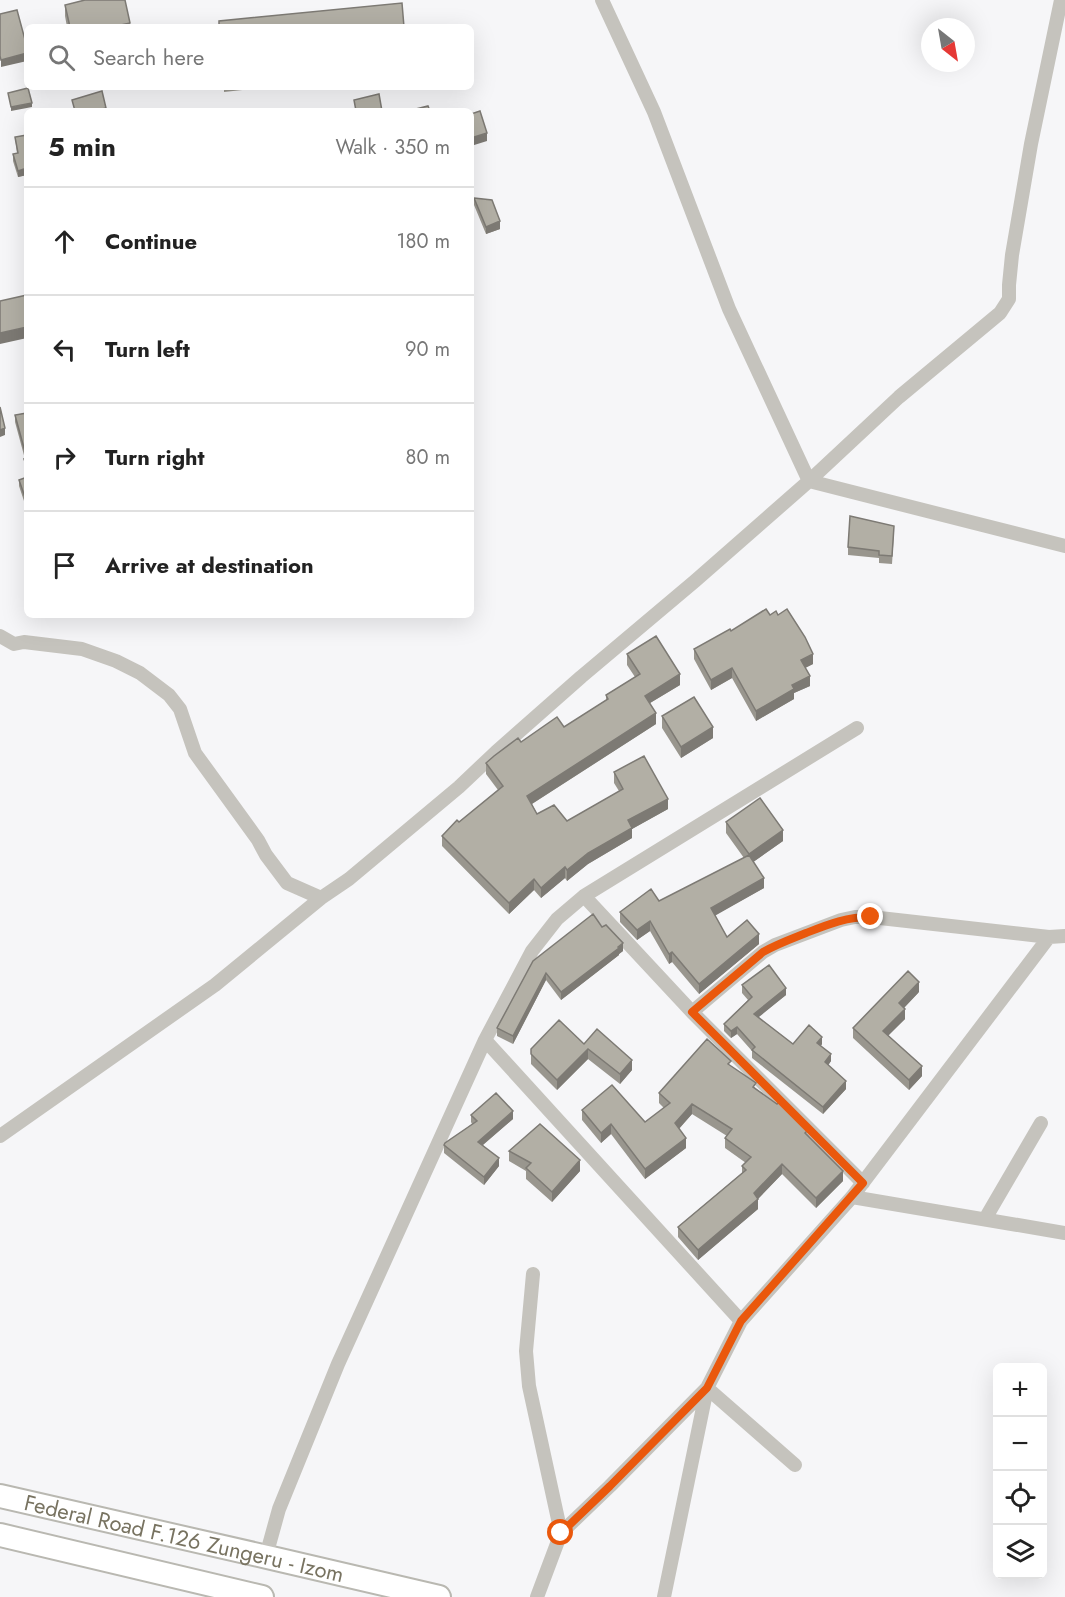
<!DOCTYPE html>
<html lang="en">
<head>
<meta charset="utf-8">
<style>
	:root { --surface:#fff; --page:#f2f2f2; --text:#222; --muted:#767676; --line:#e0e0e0 }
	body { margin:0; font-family:Jost,sans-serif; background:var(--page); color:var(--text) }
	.controls { position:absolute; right:18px; bottom:18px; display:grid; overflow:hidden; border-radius:9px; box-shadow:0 6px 24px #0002 }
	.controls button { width:54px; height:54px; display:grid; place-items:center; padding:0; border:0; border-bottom:2px solid var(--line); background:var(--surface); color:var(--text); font:30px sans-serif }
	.compass { position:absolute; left:921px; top:18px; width:54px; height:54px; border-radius:50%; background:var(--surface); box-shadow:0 6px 24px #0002; rotate:149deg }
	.stop { position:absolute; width:18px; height:18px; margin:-14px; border:4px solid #ea580c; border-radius:50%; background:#fff }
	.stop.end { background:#ea580c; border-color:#fff; box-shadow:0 2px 6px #0008 }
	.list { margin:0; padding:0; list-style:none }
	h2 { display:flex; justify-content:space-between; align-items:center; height:78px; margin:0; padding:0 24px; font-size:26px }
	h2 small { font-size:20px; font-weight:400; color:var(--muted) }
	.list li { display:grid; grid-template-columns:39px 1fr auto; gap:18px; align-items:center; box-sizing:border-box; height:108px; padding:0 24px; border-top:2px solid var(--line) }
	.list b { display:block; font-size:22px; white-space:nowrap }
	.list em { font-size:20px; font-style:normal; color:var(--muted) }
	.icon { flex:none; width:33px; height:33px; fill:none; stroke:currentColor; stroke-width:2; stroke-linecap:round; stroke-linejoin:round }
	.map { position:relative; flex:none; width:1065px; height:1597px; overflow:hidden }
	.search { position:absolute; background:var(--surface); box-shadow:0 6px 24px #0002; left:24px; top:24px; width:450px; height:66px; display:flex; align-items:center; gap:15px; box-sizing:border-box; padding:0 21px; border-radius:9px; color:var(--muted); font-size:22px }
	.panel { position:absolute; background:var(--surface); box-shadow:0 6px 24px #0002; left:24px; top:108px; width:450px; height:510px; border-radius:9px }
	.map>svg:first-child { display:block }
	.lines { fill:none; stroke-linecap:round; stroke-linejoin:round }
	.primary-casing { stroke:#b9b8b1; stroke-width:26 }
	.street { stroke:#c5c3bd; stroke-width:14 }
	.primary { stroke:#fff; stroke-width:22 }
	.wall { fill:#99968e }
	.shaded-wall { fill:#7d7a74 }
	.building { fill:#b2afa5; stroke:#7d7a74; stroke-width:1.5 }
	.route { stroke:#ea580c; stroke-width:8 }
	.labels { text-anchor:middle; stroke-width:6; stroke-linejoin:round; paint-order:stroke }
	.street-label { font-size:22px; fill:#787361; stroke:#fff }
</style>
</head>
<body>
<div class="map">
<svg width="1065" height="1597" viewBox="0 0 1065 1597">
	<rect width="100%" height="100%" fill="#f6f6f8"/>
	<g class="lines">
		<defs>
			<g id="primary">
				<path id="s1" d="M 0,1496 C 146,1530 293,1562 439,1597"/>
				<path d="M 0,1535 L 262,1597"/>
			</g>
		</defs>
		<use href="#primary" class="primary-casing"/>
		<path class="street" d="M 602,0 L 654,112 L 729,309 L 809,481 L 1065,546
			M 0,636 L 14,644 L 24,642 L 82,649 L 116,661 L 140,673 L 169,695 L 180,709 L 195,753 L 258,840 L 266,855 L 287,883 L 321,898
			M 584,896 L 692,1012 L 863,1183
			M 692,1012 L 763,952 L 775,945 L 841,920 L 855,917 L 871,917 L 1049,937 L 1065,936
			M 485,1040 L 741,1321
			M 0,1136 L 215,985 L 321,898 L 349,879 L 459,787 L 496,752 L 581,677 L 695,581 L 809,481 L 899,397 L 1000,313 L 1009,299 L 1009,285 L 1012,255 L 1031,144 L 1061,0
			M 852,1197 L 1065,1233
			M 985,1219 L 1041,1123
			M 533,1274 L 526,1351 L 529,1386 L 561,1533
			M 266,1556 L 279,1509 L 338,1364 L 485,1040 L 532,951 L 557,919 L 584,896 L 857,728
			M 537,1597 L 561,1533 L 610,1486 L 707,1388 L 741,1321 L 852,1197 L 1049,937
			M 664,1597 L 707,1388 L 795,1465"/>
		<use href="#primary" class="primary"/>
	</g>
	<path class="wall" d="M 65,5 L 130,27 L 67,27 L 65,16 Z
		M 224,87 L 271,87 L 224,92 Z
		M 27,135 L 27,175 L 18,177 L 13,161 L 13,154 L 17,153 L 15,137 Z
		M 474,198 L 500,229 L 486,234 L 474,205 Z
		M 27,413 L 27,474 L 24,466 L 24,459 L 25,459 L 15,422 L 15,415 Z
		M 27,477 L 27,506 L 26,507 L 19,486 L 19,480 Z
		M 894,533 L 892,564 L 879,563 L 879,558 L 848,555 L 848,547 Z
		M 770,615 L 813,664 L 805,668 L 810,686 L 794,693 L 794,699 L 756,721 L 732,678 L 711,690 L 694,659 L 694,649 Z
		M 627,654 L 680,685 L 650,703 L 656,724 L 532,804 L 537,814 L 567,821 L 619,791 L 614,783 L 614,772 L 668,809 L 632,829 L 632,838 L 588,864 L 567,881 L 565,878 L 541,898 L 534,890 L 509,914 L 442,846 L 442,836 L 498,790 L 486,774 L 486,763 L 521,742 L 564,727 L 606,700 L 606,695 L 635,677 L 627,665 Z
		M 662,716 L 713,738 L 681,758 L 662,728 Z
		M 726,822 L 783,841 L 753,862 L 764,888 L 715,915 L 727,937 L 759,944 L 699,994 L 672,962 L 669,964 L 650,931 L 637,940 L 620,922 L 620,912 L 659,901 L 744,858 L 726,833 Z
		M 602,927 L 623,951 L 619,954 L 619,955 L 561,1000 L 546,980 L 513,1044 L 497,1036 L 497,1028 L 533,961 Z
		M 742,985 L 786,995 L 758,1017 L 793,1044 L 822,1044 L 821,1046 L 831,1061 L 828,1065 L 846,1089 L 823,1114 L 752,1058 L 752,1051 L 737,1034 L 731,1038 L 724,1031 L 724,1024 L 748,1000 L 742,993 Z
		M 919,992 L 904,1008 L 905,1019 L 888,1035 L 922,1076 L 909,1090 L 853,1038 L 853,1028 Z
		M 584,1044 L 632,1070 L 620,1084 L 588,1059 L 557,1090 L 531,1064 L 531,1049 Z
		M 731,1066 L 808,1135 L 843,1181 L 816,1208 L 782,1174 L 758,1199 L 758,1209 L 698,1260 L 678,1237 L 678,1227 L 742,1173 L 742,1166 L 746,1163 L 725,1148 L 725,1138 L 727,1136 L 692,1114 L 679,1129 L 686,1148 L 645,1179 L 611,1134 L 601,1143 L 582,1120 L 582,1110 L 645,1122 L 664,1108 L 659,1103 L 659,1093 Z
		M 471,1115 L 513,1119 L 483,1145 L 499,1166 L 484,1185 L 444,1153 L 444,1145 L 472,1124 L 471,1122 Z
		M 509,1151 L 580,1171 L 552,1202 L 526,1179 L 526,1171 L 509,1161 Z"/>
	<path class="shaded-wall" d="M 130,23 L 130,27 L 112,27 Z
		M 27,53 L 27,61 L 1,67 L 1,60 Z
		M 32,103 L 32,107 L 11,111 L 11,107 Z
		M 106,108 L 106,111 L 95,111 Z
		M 487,133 L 487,141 L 471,146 L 471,138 Z
		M 27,168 L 27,175 L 18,177 L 18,171 Z
		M 500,221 L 500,229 L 486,234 L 486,227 Z
		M 27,327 L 27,338 L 0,344 L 0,333 Z
		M 5,428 L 5,435 L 0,437 L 0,430 Z
		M 813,654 L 813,664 L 801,670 L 801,660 Z
		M 732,668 L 732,678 L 711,690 L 711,680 Z
		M 680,674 L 680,685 L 645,706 L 645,696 Z
		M 810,676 L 810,686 L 794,693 L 794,699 L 756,721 L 756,711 L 792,685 Z
		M 656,713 L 656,724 L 527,807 L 527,796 Z
		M 713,727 L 713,738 L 681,758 L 681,747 Z
		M 668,799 L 668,809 L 632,829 L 632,838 L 588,864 L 567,881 L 567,870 L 628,820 Z
		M 783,830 L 783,841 L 749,865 L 749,854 Z
		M 565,867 L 565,878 L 541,898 L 541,888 Z
		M 764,878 L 764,888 L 711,918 L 711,908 Z
		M 534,879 L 534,890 L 509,914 L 509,903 Z
		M 650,921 L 650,931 L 637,940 L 637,930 Z
		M 759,934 L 759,944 L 699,994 L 699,984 Z
		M 623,943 L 623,951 L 619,954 L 619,955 L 561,1000 L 561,992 Z
		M 672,952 L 672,962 L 669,964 L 669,954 Z
		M 546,973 L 546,980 L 513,1044 L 513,1036 Z
		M 919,982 L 919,992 L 899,1013 L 899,1003 Z
		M 786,988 L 786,995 L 754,1021 L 754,1014 Z
		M 905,1009 L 905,1019 L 883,1041 L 883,1031 Z
		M 737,1027 L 737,1034 L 731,1038 L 731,1031 Z
		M 822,1037 L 822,1044 L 817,1050 L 817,1043 Z
		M 588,1049 L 588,1059 L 557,1090 L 557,1080 Z
		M 831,1054 L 831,1061 L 825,1070 L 825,1062 Z
		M 632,1060 L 632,1070 L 620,1084 L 620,1074 Z
		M 922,1066 L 922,1076 L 909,1090 L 909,1080 Z
		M 846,1081 L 846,1089 L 823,1114 L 823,1107 Z
		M 692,1104 L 692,1114 L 675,1133 L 675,1123 Z
		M 513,1111 L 513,1119 L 478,1149 L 478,1142 Z
		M 611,1124 L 611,1134 L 601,1143 L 601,1133 Z
		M 686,1138 L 686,1148 L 645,1179 L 645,1169 Z
		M 499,1158 L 499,1166 L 484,1185 L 484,1177 Z
		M 580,1160 L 580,1171 L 552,1202 L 552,1192 Z
		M 782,1164 L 782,1174 L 756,1201 L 758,1199 L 758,1209 L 698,1260 L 698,1250 Z
		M 843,1171 L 843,1181 L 816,1208 L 816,1198 Z"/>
	<path class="building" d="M 85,0 L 125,0 L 130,23 L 112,27 L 70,27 L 65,5 Z
		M 402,3 L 404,27 L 219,27 L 219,21 Z
		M 17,10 L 27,47 L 27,53 L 1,60 L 0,56 L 0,14 Z
		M 28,88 L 32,103 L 11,107 L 8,93 Z
		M 102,91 L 106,108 L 95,111 L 75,111 L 72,100 Z
		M 379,94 L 382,111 L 356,111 L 354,100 Z
		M 428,106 L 430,111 L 408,111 Z
		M 480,111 L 487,133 L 471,138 L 471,114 Z
		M 27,135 L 27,168 L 18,171 L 13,154 L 18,153 L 15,137 Z
		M 474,198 L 492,200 L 500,221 L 486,227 Z
		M 27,295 L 27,327 L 0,333 L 0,301 Z
		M 0,407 L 5,428 L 0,430 Z
		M 27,413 L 27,467 L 24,459 L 27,459 L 15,415 Z
		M 27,477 L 27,499 L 26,500 L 19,480 Z
		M 850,516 L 894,526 L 892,556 L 879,555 L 879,551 L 848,547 Z
		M 766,609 L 770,615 L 776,611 L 778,615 L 787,609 L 805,637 L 813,654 L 801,660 L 810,676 L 792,685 L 794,689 L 756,711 L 732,668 L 711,680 L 694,649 L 730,629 L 731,631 Z
		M 656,636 L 680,674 L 645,696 L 656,713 L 527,796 L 537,814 L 554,805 L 567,821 L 623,789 L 614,772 L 644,756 L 668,799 L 628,820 L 632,828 L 588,853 L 567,870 L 565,867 L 541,888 L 534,879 L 509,903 L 442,836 L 457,820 L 459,822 L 503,786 L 486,763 L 494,756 L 518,738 L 521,742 L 557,717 L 564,727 L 608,699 L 606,695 L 640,674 L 627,654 Z
		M 694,697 L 713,727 L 681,747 L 662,716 Z
		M 760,798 L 783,830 L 749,854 L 726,822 Z
		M 749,855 L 764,878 L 711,908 L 727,937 L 747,920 L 759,934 L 699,984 L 672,952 L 669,954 L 650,921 L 637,930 L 620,912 L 651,889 L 659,901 Z
		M 593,914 L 602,927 L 606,925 L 623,943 L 618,947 L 619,948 L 561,992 L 546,973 L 513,1036 L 497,1028 L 533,961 Z
		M 769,965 L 786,988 L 754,1014 L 793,1044 L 809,1025 L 822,1037 L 817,1043 L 831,1054 L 825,1062 L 846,1081 L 823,1107 L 752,1050 L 755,1047 L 737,1027 L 731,1031 L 724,1024 L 752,997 L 742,985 Z
		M 908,971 L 919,982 L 899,1003 L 905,1009 L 883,1031 L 922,1066 L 909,1080 L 853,1028 Z
		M 559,1020 L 584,1044 L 597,1029 L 632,1060 L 620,1074 L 588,1049 L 557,1080 L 531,1054 L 531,1049 Z
		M 707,1039 L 731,1061 L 728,1064 L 756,1083 L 753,1087 L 777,1104 L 779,1102 L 808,1130 L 805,1133 L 843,1171 L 816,1198 L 782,1164 L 754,1193 L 758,1199 L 698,1250 L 678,1227 L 746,1170 L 742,1166 L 751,1157 L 725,1138 L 732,1129 L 692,1104 L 675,1123 L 686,1138 L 645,1169 L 611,1124 L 601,1133 L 582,1110 L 612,1085 L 645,1122 L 670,1103 L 659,1093 Z
		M 496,1093 L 513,1111 L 478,1142 L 499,1158 L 484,1177 L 444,1145 L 445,1143 L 477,1121 L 471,1115 Z
		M 540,1124 L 580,1160 L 552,1192 L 526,1168 L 531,1163 L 509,1151 Z"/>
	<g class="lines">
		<path class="route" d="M 561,1533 L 610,1486 L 707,1388 L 741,1321 L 863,1183 L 692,1012 L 763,952 C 777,944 791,939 806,933 C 829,924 846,917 871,917"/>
	</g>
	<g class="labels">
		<g class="street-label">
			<text dy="8" stroke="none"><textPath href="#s1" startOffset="189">Federal Road F.126 Zungeru - Izom</textPath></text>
		</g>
	</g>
</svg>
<div class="controls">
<button>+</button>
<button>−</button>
<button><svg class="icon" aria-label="locate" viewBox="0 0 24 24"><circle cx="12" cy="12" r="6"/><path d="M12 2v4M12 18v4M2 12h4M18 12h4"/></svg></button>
<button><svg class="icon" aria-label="layers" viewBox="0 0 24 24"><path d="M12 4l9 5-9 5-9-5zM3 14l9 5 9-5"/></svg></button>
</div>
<svg class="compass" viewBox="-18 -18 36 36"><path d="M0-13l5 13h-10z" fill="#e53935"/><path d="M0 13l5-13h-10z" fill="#767676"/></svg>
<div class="stop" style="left:561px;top:1533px"></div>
<div class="stop end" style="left:871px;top:917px"></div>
<div class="search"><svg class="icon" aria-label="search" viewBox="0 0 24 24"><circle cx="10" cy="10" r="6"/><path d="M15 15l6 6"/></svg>Search here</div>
<section class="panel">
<h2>5 min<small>Walk · 350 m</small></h2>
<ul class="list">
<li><svg class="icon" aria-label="ahead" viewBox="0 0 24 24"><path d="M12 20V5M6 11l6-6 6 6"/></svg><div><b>Continue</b></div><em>180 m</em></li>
<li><svg class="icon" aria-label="left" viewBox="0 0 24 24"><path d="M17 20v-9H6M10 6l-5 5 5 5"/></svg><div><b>Turn left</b></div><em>90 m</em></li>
<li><svg class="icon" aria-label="right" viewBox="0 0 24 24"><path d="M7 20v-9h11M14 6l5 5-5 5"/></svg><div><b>Turn right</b></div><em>80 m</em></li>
<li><svg class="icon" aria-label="arrive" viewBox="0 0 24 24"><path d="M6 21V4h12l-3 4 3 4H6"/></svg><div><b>Arrive at destination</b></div></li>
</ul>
</section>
</div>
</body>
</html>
